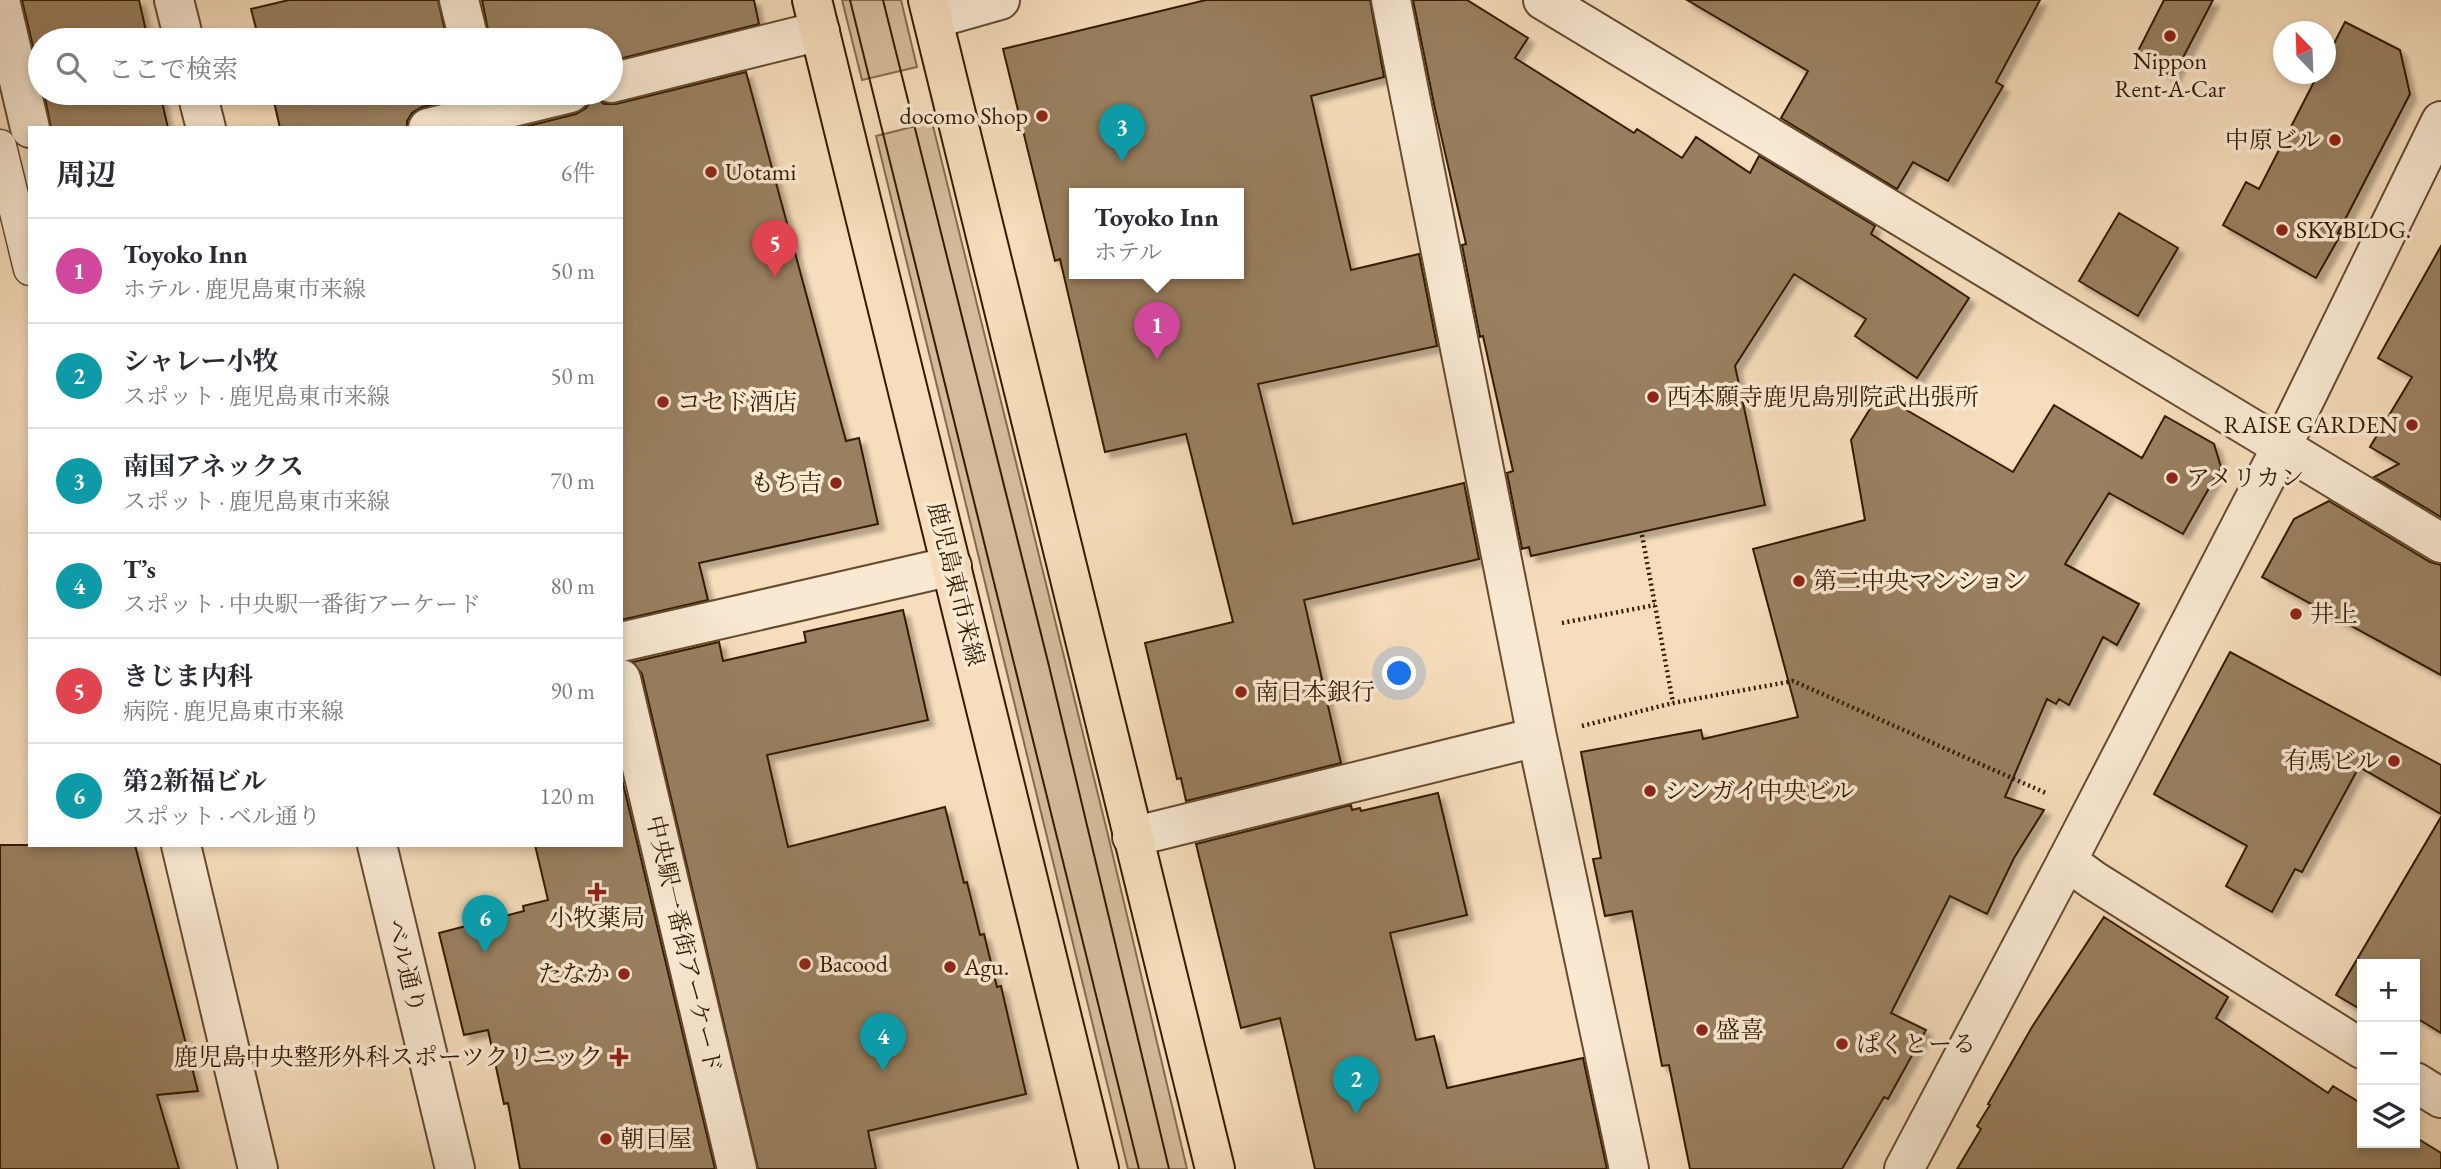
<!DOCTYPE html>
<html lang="ja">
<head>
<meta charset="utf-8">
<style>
	:root { --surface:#fff; --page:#f2f2f3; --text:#2b2b33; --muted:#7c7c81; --line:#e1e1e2; --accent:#111827 }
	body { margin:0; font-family:"EB Garamond","Noto Serif JP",serif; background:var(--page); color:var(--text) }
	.controls { position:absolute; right:21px; bottom:21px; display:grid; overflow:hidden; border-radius:0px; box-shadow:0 4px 10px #0003 }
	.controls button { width:63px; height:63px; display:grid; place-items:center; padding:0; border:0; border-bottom:2px solid var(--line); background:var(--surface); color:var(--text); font:35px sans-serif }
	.compass { position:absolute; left:2273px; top:21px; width:63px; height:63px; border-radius:50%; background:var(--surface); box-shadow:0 4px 10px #0003; rotate:337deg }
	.you { position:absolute; left:1400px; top:674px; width:24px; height:24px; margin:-18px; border:5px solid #fff; border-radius:50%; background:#1a73e8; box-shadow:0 0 0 10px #1a73e833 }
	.badge { display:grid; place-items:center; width:46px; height:46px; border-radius:50%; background:var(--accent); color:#fff; font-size:23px; font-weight:700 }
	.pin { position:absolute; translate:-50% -58px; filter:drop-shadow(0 2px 4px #0008) }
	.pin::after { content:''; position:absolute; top:37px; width:24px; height:21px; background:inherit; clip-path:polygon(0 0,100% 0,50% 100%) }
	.popup { position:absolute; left:1069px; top:188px; width:175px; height:91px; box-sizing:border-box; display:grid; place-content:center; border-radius:0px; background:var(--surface); filter:drop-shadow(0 2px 5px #0005); font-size:23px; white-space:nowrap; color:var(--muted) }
	.popup b { font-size:26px; color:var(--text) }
	.popup::after { content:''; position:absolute; left:50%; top:100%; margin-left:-14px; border:14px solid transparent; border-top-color:var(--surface) }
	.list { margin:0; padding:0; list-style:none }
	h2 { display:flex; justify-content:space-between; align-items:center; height:91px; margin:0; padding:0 28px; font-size:30px }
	h2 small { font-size:23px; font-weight:400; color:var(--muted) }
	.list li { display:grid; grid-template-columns:46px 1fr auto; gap:21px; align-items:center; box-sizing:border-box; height:105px; padding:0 28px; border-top:2px solid var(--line) }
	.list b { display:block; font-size:26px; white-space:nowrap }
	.list p { margin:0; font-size:23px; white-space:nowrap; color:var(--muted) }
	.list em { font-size:23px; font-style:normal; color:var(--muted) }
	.icon { flex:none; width:38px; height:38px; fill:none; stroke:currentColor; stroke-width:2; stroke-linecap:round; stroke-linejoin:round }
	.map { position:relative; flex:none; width:2441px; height:1169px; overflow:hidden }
	.search { position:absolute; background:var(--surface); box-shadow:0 4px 10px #0003; left:28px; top:28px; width:595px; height:77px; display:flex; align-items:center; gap:18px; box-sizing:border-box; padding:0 24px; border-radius:38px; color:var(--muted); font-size:26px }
	.panel { position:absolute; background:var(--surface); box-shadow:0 4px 10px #0003; left:28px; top:126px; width:595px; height:721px; border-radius:0px }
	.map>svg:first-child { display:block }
	.green { fill:#d5bc9b; stroke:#856c4e; stroke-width:2 }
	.building { fill:#998061; stroke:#351b00; stroke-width:2; fill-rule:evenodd; filter:url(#shadow) }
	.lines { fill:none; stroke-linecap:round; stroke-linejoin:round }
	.service-casing { stroke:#654c2f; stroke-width:35 }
	.pedestrian-casing { stroke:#654c2f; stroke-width:42 }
	.minor-casing { stroke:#654c2f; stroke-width:42 }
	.tertiary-casing { stroke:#654c2f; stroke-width:42 }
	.primary-casing { stroke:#351b00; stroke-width:42 }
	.path { stroke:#351b00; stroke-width:4.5; stroke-dasharray:2 3.5; stroke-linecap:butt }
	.service { stroke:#f9e9d3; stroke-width:32 }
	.pedestrian { stroke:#f9e9d3; stroke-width:38 }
	.minor { stroke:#f9e9d3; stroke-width:38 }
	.tertiary { stroke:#f9e9d3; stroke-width:38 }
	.primary { stroke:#f6ddbb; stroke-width:38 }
	.tram { stroke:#351b00; stroke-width:2 }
	.poi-dot { fill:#8f2418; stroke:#f9e9d3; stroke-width:2.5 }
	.labels { text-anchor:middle; stroke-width:7; stroke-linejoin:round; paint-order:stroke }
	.poi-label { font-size:24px; fill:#351b00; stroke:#f9e9d3; text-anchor:start }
	.street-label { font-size:24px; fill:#351b00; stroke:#f9e9d3 }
</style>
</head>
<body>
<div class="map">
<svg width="2441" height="1169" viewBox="0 0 2441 1169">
	<defs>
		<filter id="shadow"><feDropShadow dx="6" dy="6" stdDeviation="2" flood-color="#0004"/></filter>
	</defs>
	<rect width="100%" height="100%" fill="#f6ddbb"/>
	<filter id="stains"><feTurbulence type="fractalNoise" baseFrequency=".00286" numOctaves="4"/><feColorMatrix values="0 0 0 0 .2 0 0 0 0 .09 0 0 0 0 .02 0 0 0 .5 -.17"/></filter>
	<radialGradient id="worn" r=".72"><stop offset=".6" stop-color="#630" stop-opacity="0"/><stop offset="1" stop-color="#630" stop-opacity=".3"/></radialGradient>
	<path class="green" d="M 842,0 L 901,0 L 917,67 L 862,80 Z
		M 932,122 L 1108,835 L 1187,1169 L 1128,1169 L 876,136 Z"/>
	<path class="building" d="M 22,0 L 139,0 L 148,40 L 40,40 L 40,76 Z
		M 289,0 L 438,0 L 447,40 L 259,40 L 251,9 Z
		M 482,0 L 754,0 L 759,24 L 611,61 L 611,40 L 490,40 Z
		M 1206,0 L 1370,0 L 1384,77 L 1311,96 L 1351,270 L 1419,254 L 1437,346 L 1258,384 L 1293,524 L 1464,483 L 1479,559 L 1304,600 L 1341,763 L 1186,801 L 1181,778 L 1177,779 L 1145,643 L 1233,622 L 1186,434 L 1105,452 L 1060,259 L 1055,261 L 1003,49 ZM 1075,194 L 1239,194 L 1239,274 L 1075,274 Z
		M 1413,0 L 1467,0 L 1528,38 L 1515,58 L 1634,133 L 1637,129 L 1682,158 L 1696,137 L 1750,173 L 1759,156 L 1875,226 L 1871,234 L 1969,298 L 1917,378 L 1855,336 L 1866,319 L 1794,274 L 1735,366 L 1765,505 L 1531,556 L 1529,547 L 1522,549 L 1507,473 L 1513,471 L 1483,336 L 1480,337 L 1462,245 L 1466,244 L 1435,109 Z
		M 1687,0 L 2040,0 L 1996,82 L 2003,86 L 1948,181 L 1913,162 L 1897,189 L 1781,118 L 1808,71 Z
		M 2164,0 L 2213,0 L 2173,77 L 2135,57 Z
		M 2345,22 L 2400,50 L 2410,94 L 2338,233 L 2341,234 L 2316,278 L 2223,225 L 2246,182 L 2259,189 L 2318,74 L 2326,74 L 2326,59 Z
		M 746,72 L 846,441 L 859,438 L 878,524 L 699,563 L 708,600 L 621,620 L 621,128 L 520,128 L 576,114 L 586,108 L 591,100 L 591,93 L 604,104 L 616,104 Z
		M 44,93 L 160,93 L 168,128 L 51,128 Z
		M 272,93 L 480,93 L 422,107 L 412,113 L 407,121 L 407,128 L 280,128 Z
		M 2119,213 L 2178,248 L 2138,316 L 2079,281 Z
		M 2441,246 L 2441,517 L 2374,477 L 2399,464 L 2370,447 L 2412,377 L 2378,358 Z
		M 1879,394 L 2013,472 L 2054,405 L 2142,458 L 2165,416 L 2214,444 L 2221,467 L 2183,534 L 2109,493 L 2065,564 L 2139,604 L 2117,645 L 2103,637 L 2069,705 L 2059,699 L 2056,704 L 2047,699 L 2005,797 L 2044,810 L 2014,858 L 1987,914 L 1950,896 L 1891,1013 L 1926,1030 L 1888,1099 L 1884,1097 L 1842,1169 L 1690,1169 L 1669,1065 L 1662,1066 L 1632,911 L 1605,916 L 1593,859 L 1601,858 L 1581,752 L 1701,730 L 1703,739 L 1798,717 L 1753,549 L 1865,520 L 1851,440 Z
		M 2329,501 L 2430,562 L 2441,565 L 2441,675 L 2262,577 L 2294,519 Z
		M 903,610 L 928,720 L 767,755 L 788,847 L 945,807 L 964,883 L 967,882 L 980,935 L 984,934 L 997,987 L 1001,986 L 1026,1094 L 868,1131 L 876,1169 L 758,1169 L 642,674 L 633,662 L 719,642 L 723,661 L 806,642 L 804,632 Z
		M 2230,652 L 2441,765 L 2441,814 L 2359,767 L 2302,872 L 2295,869 L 2272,912 L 2226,886 L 2247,846 L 2154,794 Z
		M 621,775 L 715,1169 L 520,1169 L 508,1103 L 504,1104 L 488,1030 L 464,1035 L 439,933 L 524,911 L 523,906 L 548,900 L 535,845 L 621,845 Z
		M 1438,793 L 1467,915 L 1390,933 L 1416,1040 L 1434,1036 L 1447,1088 L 1583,1058 L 1607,1169 L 1315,1169 L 1280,1018 L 1241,1028 L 1196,844 L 1351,805 L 1352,810 L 1360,808 L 1361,811 Z
		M 2441,817 L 2441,1033 L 2415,1017 L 2415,964 L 2362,964 L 2362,1010 L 2336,995 Z
		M 0,845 L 135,845 L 198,1091 L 157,1095 L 179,1169 L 0,1169 Z
		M 2104,917 L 2228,997 L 2216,1018 L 2328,1093 L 2333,1086 L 2362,1104 L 2362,1143 L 2415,1143 L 2415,1137 L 2441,1153 L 2441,1169 L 1957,1169 L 1981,1129 L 1977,1126 L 1990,1105 L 1988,1104 L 2032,1027 Z"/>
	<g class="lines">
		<defs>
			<path id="service" d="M 0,146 L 30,269"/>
			<path id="pedestrian" d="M 459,0 L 469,40
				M 611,83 L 820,31
				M 428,128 L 570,93
				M 621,642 L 952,566
				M 621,679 L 737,1169"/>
			<path id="minor" d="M 0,0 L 30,128
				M 174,0 L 184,40
				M 1391,0 L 1537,737 L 1629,1169
				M 1543,0 L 2441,543
				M 933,19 L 1000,0
				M 197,93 L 206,128
				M 1132,837 L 1537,737
				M 181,845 L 258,1169
				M 377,845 L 455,1169
				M 2067,861 L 2093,880 L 2362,1049
				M 2415,1082 L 2441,1098"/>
			<path id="tertiary" d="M 1904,1169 L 2067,861 L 2281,448 L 2441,121"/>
			<path id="primary" d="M 812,0 L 1099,1169
				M 928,0 L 1215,1169"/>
		</defs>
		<use href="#service" class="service-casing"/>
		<use href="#pedestrian" class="pedestrian-casing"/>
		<use href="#minor" class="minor-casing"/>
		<use href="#tertiary" class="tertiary-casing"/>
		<use href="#primary" class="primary-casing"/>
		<path class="path" d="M 1642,535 L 1673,703
			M 1562,623 L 1655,605
			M 1582,726 L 1673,703 L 1793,681 L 2048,794"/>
		<use href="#service" class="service"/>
		<use href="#pedestrian" class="pedestrian"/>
		<use href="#minor" class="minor"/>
		<use href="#tertiary" class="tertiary"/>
		<use href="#primary" class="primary"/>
		<path class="tram" d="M 850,0 L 1139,1169
			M 883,0 L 1049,666 L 1169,1169"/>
	</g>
	<g class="poi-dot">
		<circle cx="2170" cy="36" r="7"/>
		<circle cx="1042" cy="116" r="7"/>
		<circle cx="2335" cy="140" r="7"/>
		<circle cx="711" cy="172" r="7"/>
		<circle cx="2282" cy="230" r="7"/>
		<circle cx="1653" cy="397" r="7"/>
		<circle cx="663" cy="402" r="7"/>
		<circle cx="2412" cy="425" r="7"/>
		<circle cx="2172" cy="478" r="7"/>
		<circle cx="836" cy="483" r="7"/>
		<circle cx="1799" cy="581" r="7"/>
		<circle cx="2296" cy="614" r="7"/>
		<circle cx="1241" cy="692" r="7"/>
		<circle cx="2394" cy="761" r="7"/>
		<circle cx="1650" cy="791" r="7"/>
		<path d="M593.5 881.5h7v7h7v7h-7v7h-7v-7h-7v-7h7z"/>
		<circle cx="805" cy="964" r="7"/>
		<circle cx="950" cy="967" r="7"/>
		<circle cx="624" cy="974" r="7"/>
		<circle cx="1702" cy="1030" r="7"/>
		<circle cx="1842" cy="1044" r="7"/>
		<path d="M615.5 1046.5h7v7h7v7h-7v7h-7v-7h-7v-7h7z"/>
		<circle cx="606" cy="1139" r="7"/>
	</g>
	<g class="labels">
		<g class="poi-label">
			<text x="2170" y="69" text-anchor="middle">Nippon<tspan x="2170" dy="28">Rent-A-Car</tspan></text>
			<text x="1028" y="124" text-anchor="end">docomo Shop</text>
			<text x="2321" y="148" text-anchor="end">中原ビル</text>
			<text x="725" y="180">Uotami</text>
			<text x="2296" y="238">SKY BLDG.</text>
			<text x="1667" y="405">西本願寺鹿児島別院武出張所</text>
			<text x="677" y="410">コセド酒店</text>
			<text x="2398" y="433" text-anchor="end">RAISE GARDEN</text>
			<text x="2186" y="486">アメリカン</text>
			<text x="822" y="491" text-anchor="end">もち吉</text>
			<text x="1813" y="589">第二中央マンション</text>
			<text x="2310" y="622">井上</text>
			<text x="1255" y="700">南日本銀行</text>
			<text x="2380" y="769" text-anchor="end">有馬ビル</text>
			<text x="1664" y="799">シンガイ中央ビル</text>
			<text x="597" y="926" text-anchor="middle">小牧薬局</text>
			<text x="819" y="972">Bacood</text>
			<text x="964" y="975">Agu.</text>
			<text x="610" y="982" text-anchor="end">たなか</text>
			<text x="1716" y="1038">盛喜</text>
			<text x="1856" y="1052">ぱくとーる</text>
			<text x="603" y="1065" text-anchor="end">鹿児島中央整形外科スポーツクリニック</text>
			<text x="620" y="1147">朝日屋</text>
		</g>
		<g class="street-label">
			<text transform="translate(956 584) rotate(76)" y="8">鹿児島東市来線</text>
			<text transform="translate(684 944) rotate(77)" y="8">中央駅一番街アーケード</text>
			<text transform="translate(406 966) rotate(76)" y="8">ベル通り</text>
		</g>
	</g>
	<rect width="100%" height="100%" filter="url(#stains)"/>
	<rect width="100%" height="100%" fill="url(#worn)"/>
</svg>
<div class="controls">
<button>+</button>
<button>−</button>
<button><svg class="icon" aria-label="layers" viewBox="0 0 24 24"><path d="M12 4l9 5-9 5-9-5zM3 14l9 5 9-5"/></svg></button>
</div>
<svg class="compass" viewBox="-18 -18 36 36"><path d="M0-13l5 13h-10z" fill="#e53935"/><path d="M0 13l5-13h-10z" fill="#7c7c81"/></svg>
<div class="you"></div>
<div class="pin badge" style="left:1157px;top:360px;background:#d1479c">1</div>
<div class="popup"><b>Toyoko Inn</b>ホテル</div>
<div class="pin badge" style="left:1356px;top:1114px;background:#0f9aa8">2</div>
<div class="pin badge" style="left:1122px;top:162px;background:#0f9aa8">3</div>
<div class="pin badge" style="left:883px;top:1071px;background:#0f9aa8">4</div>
<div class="pin badge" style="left:775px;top:278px;background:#e0444e">5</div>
<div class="pin badge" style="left:485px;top:953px;background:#0f9aa8">6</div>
<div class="search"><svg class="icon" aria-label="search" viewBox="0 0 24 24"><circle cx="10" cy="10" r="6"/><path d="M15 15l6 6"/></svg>ここで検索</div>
<section class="panel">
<h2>周辺<small>6件</small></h2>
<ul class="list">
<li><span class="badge" style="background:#d1479c">1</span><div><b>Toyoko Inn</b><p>ホテル · 鹿児島東市来線</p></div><em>50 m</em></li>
<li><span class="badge" style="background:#0f9aa8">2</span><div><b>シャレー小牧</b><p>スポット · 鹿児島東市来線</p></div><em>50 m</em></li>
<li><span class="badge" style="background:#0f9aa8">3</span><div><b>南国アネックス</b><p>スポット · 鹿児島東市来線</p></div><em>70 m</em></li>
<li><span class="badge" style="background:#0f9aa8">4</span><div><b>T’s</b><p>スポット · 中央駅一番街アーケード</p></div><em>80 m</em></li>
<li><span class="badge" style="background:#e0444e">5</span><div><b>きじま内科</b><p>病院 · 鹿児島東市来線</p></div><em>90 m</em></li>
<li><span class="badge" style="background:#0f9aa8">6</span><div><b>第2新福ビル</b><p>スポット · ベル通り</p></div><em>120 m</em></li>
</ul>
</section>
</div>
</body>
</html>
